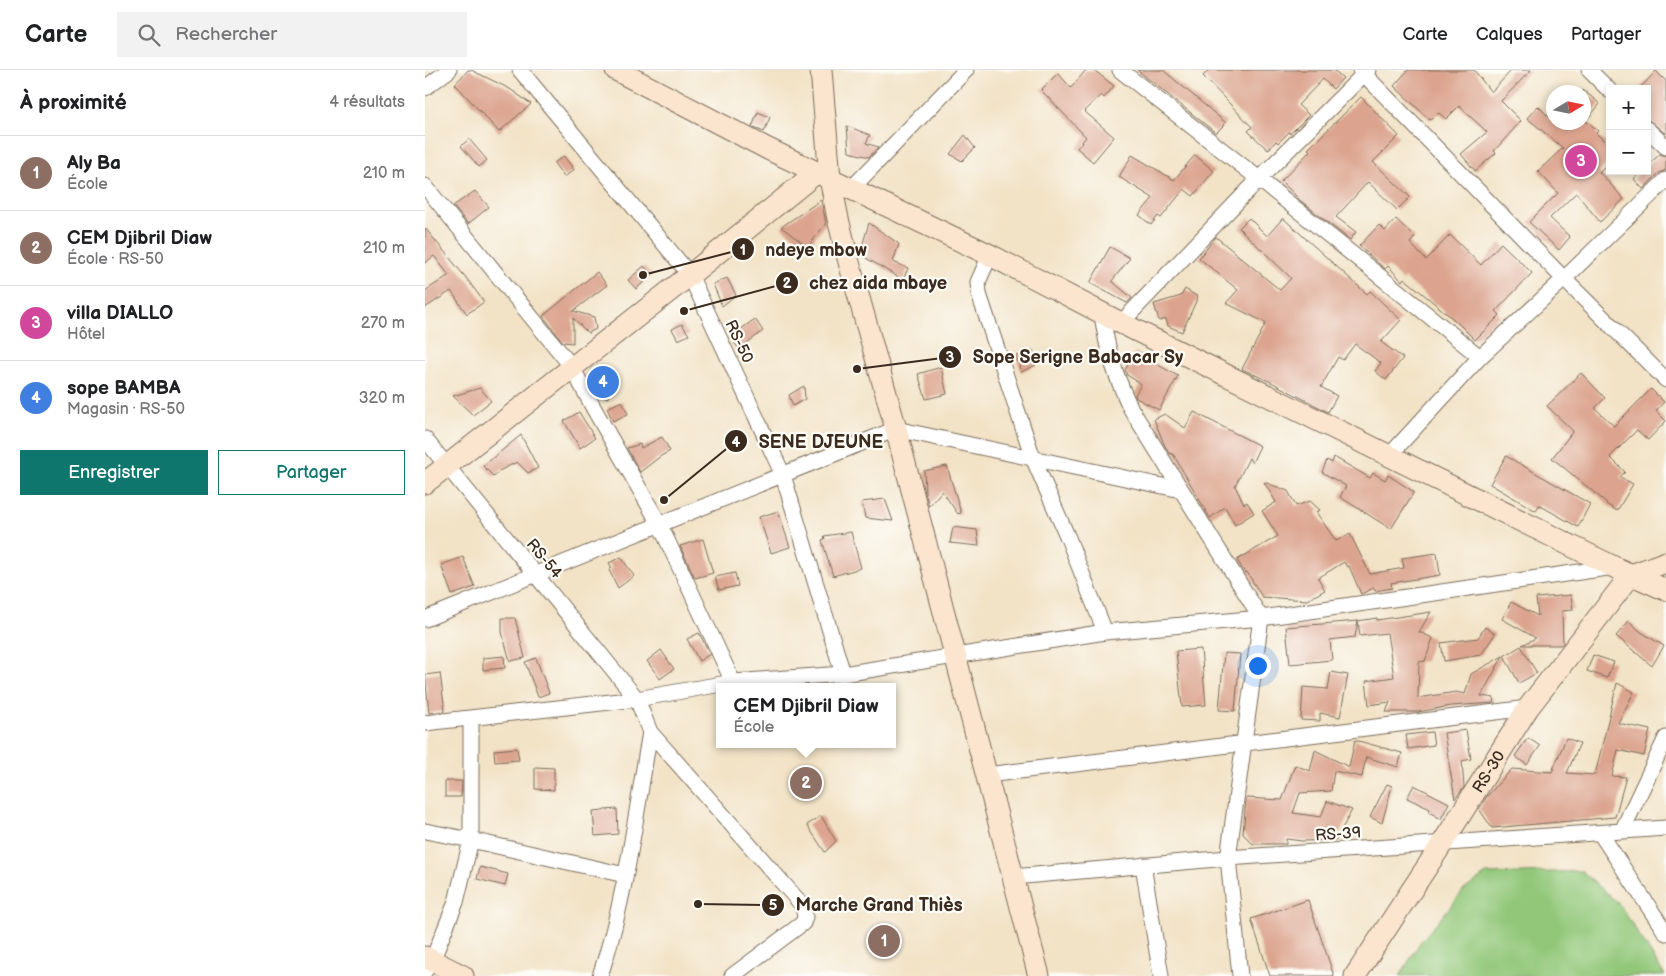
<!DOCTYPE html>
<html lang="fr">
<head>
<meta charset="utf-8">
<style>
	:root { --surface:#fff; --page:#f2f2f2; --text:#202124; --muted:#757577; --line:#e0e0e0; --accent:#0f766e }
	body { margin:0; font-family:"Balsamiq Sans",sans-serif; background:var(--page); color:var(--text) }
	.controls { position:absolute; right:15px; top:15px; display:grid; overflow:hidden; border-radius:0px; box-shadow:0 2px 8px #0003 }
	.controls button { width:45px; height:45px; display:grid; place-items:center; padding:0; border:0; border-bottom:1px solid var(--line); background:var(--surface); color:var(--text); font:25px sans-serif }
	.compass { position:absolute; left:1121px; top:15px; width:45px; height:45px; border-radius:50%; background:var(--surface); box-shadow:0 2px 8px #0003; rotate:80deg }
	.you { position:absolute; left:832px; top:595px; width:18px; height:18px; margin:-12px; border:4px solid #fff; border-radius:50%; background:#1a73e8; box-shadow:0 0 0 8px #1a73e833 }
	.badge { display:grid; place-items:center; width:32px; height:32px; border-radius:50%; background:var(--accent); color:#fff; font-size:16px; font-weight:700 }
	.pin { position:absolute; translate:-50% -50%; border:2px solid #fff; box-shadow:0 1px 5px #0006 }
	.popup { position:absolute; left:291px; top:613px; width:180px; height:65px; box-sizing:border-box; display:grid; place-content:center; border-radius:0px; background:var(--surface); filter:drop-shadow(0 1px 4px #0005); font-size:16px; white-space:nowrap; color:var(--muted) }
	.popup b { font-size:19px; color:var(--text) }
	.popup::after { content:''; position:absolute; left:50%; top:100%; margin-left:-10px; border:10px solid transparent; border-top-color:var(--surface) }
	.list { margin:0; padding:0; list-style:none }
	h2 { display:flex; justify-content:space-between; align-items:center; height:65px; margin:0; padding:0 20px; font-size:21px }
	h2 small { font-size:16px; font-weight:400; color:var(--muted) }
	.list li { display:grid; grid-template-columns:32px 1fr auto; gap:15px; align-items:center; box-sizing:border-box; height:75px; padding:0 20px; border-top:1px solid var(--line) }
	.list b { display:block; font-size:19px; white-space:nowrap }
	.list p { margin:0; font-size:16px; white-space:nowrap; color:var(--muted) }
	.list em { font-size:16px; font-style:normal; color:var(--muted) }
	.actions { display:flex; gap:10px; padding:15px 20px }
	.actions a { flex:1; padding:11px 0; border:1px solid var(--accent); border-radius:0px; text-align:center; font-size:18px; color:var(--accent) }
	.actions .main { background:var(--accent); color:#fff }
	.icon { flex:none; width:28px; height:28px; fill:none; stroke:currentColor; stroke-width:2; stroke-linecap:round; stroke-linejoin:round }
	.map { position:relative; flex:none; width:1241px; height:906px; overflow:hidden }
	header { display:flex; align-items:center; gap:30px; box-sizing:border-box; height:70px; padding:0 25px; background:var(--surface); border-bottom:1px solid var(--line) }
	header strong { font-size:24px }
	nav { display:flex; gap:28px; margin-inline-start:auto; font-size:18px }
	.search { width:350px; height:45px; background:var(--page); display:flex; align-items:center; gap:12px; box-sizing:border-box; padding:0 18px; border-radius:0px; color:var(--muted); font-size:19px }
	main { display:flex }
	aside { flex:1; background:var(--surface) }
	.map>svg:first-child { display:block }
	.green { fill:#92c779; stroke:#66784c }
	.building { fill:#dca48f }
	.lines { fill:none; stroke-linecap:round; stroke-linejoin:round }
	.street-casing { stroke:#7b6b59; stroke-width:17 }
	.secondary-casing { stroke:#7b6b59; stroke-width:23 }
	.street { stroke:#fff; stroke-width:15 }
	.secondary { stroke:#fbe5cf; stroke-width:21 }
	.labels { text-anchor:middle; stroke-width:4.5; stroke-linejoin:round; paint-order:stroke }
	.street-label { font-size:16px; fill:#3b2a1e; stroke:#fdfcf7 }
	.leader { fill:none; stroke:#3b2a1e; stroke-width:2 }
	.callout-dot { fill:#3b2a1e; stroke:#fdfcf7; stroke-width:2 }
	.mark-label { font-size:15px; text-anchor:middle; font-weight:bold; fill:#fff }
	.callout-label { font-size:18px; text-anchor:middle; font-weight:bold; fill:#3b2a1e; stroke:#fdfcf7; stroke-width:4.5; stroke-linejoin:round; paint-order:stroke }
</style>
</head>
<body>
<header>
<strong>Carte</strong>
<div class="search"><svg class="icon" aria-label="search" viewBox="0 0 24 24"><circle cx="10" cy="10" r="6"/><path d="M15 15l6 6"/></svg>Rechercher</div>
<nav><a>Carte</a><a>Calques</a><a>Partager</a></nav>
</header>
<main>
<aside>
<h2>À proximité<small>4 résultats</small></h2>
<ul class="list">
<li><span class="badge" style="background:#8d6e63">1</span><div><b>Aly Ba</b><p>École</p></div><em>210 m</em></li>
<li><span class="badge" style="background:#8d6e63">2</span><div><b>CEM Djibril Diaw</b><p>École · RS-50</p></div><em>210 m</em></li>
<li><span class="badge" style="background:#d1479c">3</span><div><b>villa DIALLO</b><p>Hôtel</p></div><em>270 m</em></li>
<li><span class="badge" style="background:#3f7fe0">4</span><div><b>sope BAMBA</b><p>Magasin · RS-50</p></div><em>320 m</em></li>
</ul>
<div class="actions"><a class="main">Enregistrer</a><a>Partager</a></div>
</aside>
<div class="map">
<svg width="1241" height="906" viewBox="0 0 1241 906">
	<rect width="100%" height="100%" fill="#fdfcf7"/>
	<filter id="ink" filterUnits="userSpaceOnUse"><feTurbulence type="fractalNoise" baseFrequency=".02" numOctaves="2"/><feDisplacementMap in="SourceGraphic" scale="10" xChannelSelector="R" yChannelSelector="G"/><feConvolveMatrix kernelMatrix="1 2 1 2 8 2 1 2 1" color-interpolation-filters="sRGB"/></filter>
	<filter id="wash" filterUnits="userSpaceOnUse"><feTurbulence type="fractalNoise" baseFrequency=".0096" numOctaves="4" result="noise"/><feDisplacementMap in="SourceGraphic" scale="20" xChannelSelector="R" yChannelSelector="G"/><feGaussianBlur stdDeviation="1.12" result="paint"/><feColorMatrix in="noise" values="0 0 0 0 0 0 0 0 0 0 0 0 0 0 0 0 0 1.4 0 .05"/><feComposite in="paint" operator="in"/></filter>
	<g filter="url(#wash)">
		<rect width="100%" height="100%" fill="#f2e3c7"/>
		<path class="green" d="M 1157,801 L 1195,835 L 1240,906 L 975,906 L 994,874 L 1039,820 L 1061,804 Z"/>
		<g id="blocks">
			<path class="building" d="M 43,0 L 46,0 L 85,19 L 106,34 L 74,62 L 30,14 Z
				M 661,0 L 669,0 L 689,16 L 679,28 L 676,25 L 659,41 L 689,67 L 668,92 L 652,78 L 661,67 L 616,20 L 633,3 L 646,18 Z
				M 712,0 L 738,0 L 801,53 L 791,63 Z
				M 784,0 L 909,0 L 918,8 L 908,19 L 898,9 L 873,35 L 884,45 L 865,64 L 864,62 L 853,73 L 851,71 L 843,80 L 823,61 L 827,57 L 778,6 Z
				M 983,0 L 1049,0 L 1066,22 L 1087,0 L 1106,0 L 1076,31 L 1096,51 L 1069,81 L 1071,83 L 1050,101 L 1036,84 L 1062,62 L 1034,36 L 1021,49 L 1014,43 L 1005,50 L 969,16 Z
				M 1231,1 L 1241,11 L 1241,64 L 1222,49 L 1222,19 L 1214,19 Z
				M 1158,20 L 1175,34 L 1160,52 L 1163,52 L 1173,61 L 1171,63 L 1185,77 L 1185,91 L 1174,102 L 1199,129 L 1175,152 L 1151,123 L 1125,148 L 1145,167 L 1134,180 L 1104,152 L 1133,123 L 1113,101 L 1138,78 L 1102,48 L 1113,36 L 1128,51 L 1128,52 L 1131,52 L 1140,60 L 1148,52 L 1158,52 Z
				M 936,27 L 974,66 L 948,92 L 985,127 L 972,140 L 943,112 L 911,147 L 931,162 L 925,170 L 876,131 L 856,111 L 885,81 L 883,79 Z
				M 333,42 L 345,47 L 339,62 L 327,57 Z
				M 422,56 L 445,65 L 441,73 L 453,77 L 444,87 L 424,82 Z
				M 540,65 L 550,78 L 537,91 L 525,84 Z
				M 44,69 L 62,90 L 54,97 L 36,76 Z
				M 1235,84 L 1241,86 L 1241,100 L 1234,103 L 1218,119 L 1209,109 L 1216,101 L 1222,101 L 1222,96 Z
				M 707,85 L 749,110 L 770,85 L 789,101 L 768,126 L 759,119 L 736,148 L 733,146 L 726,155 L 714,145 L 728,128 L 694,107 Z
				M 139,86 L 149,100 L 139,107 L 129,93 Z
				M 50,121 L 64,137 L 43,154 L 28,136 Z
				M 396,130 L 401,153 L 383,177 L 356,157 Z
				M 824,148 L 842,166 L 858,148 L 942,224 L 945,221 L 976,250 L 956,272 L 978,288 L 961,310 L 950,301 L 956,293 L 930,274 L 918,290 L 913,287 L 896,317 L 912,326 L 903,342 L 846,312 L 817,299 L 841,253 L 801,233 L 813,220 L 774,188 L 791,167 L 855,220 L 866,208 L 814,158 Z
				M 971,149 L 990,167 L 985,173 L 1001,190 L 1025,165 L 1056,195 L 1076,173 L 1107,203 L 1071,241 L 1075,245 L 1050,270 L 1033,253 L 979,208 L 977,211 L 963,196 L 960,199 L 934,176 L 954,155 L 960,161 Z
				M 444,153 L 474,174 L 468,192 L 483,198 L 478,210 L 441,188 L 437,176 Z
				M 0,158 L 42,209 L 59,232 L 42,244 L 26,221 L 0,238 L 0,221 L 24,205 L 9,186 L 0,193 Z
				M 685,177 L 705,188 L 687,211 L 707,228 L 702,233 L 665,213 Z
				M 219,196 L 227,205 L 211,219 L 203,210 Z
				M 172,202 L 182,215 L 148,241 L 169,247 L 171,259 L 163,263 L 148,248 L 148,273 L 138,272 L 118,246 Z
				M 302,208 L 311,225 L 297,236 L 288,214 Z
				M 760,219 L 773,227 L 757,262 L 743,256 L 741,249 L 734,251 L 729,234 L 756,226 Z
				M 330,249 L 338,261 L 314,279 L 305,267 Z
				M 257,254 L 264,265 L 253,270 L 247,259 Z
				M 608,280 L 611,295 L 596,302 L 591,286 Z
				M 710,282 L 753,306 L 734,340 L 711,328 L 710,325 L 716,314 L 702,305 L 700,300 Z
				M 516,297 L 522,324 L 501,329 L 493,304 Z
				M 173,303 L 186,304 L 183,328 L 171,324 Z
				M 1156,303 L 1180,328 L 1170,338 L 1189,356 L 1226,319 L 1239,332 L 1231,341 L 1241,351 L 1223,370 L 1212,360 L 1185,387 L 1200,402 L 1195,407 L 1208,414 L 1192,441 L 1181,434 L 1182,433 L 1127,388 L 1148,361 L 1122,336 Z
				M 379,316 L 380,329 L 368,336 L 364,325 Z
				M 55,318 L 66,331 L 48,345 L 28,326 Z
				M 197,331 L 203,344 L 188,351 L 182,338 Z
				M 154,342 L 170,368 L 155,378 L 139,351 Z
				M 769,342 L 835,376 L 827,393 L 824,388 L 810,416 L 819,434 L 822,432 L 829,443 L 810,455 L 800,437 L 785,448 L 748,384 L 745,384 L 739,374 L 729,349 L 740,344 L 760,358 Z
				M 96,365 L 113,398 L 103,403 L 92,392 L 74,401 L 69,407 L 58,396 Z
				M 237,367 L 245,381 L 236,386 L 215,402 L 202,378 L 215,374 L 216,378 Z
				M 1081,386 L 1165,434 L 1153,457 L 1114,435 L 1111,441 L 1065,414 Z
				M 909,387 L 945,408 L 948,403 L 960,410 L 963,405 L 989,422 L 966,459 L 915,427 L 921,416 L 897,402 L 902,390 L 907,393 Z
				M 522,396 L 536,443 L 533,444 L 517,421 L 504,436 L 500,422 L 499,401 Z
				M 839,412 L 863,421 L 871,436 L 885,431 L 895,440 L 891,442 L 911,471 L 925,464 L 945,504 L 979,498 L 977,488 L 1012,483 L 1015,505 L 966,513 L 967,518 L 950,521 L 949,518 L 936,524 L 924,496 L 922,497 L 919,492 L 893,508 L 900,520 L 882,530 L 837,527 L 822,502 L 820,503 L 812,490 L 853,466 L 837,441 L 851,432 Z
				M 460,429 L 468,451 L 440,448 L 437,432 Z
				M 353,441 L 365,477 L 346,483 L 334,447 Z
				M 528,457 L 552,460 L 554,476 L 525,473 Z
				M 426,462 L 436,498 L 408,506 L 397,470 L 400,469 L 399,466 Z
				M 278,469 L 288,503 L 270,508 L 255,476 Z
				M 38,487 L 50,517 L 27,525 L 16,495 Z
				M 196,487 L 209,506 L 193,518 L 184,500 L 187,498 L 184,493 Z
				M 310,503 L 313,516 L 294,520 L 290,507 Z
				M 1146,525 L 1148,540 L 1137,541 L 1138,573 L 1136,575 L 1097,575 L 1111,568 L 1077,549 L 1086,532 L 1113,546 L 1111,528 Z
				M 1006,542 L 994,562 L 1008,568 L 1000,591 L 994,592 L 993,628 L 1031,622 L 1040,624 L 1046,604 L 1078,586 L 1056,626 L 1069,628 L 1068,633 L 1026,636 L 993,642 L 961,642 L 965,632 L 944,635 L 941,611 L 969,607 L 962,563 L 935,566 L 933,551 L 952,548 L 952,550 Z
				M 77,548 L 90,548 L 100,588 L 85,591 L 77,562 Z
				M 933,551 L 930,567 L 905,570 L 907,590 L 865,594 L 861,557 Z
				M 1204,551 L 1216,562 L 1239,576 L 1227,596 L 1191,566 Z
				M 1060,557 L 1070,564 L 1056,585 L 1019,591 L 1016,573 L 1053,568 Z
				M 274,563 L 285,584 L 274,591 L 262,569 Z
				M 1096,576 L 1112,603 L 1094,613 L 1079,586 Z
				M 776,579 L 781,635 L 757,637 L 751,581 Z
				M 236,580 L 249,599 L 235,609 L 222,591 Z
				M 799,583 L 815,584 L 810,641 L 794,640 Z
				M 1168,585 L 1189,592 L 1182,608 L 1162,601 Z
				M 79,586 L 80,598 L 58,600 L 58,588 Z
				M 111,588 L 124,623 L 113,627 L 100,592 Z
				M 906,602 L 923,605 L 915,647 L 895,643 L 895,651 L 876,650 L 878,617 L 903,619 Z
				M 15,603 L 20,641 L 4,643 L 0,605 Z
				M 1192,613 L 1209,622 L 1193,653 L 1225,660 L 1219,686 L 1193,680 L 1187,706 L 1201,707 L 1190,747 L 1067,758 L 1054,739 L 1062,726 L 1087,699 L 1127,702 L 1141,668 L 1155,673 L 1142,703 L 1170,705 Z
				M 1041,660 L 1046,689 L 1037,691 L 1039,717 L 1030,729 L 1019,663 Z
				M 1007,662 L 1009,675 L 983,679 L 981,665 Z
				M 1103,668 L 1115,676 L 1102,695 L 1090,686 Z
				M 930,670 L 977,683 L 973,697 L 941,687 L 937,707 L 909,701 L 906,721 L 875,723 L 868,743 L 896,747 L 902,731 L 927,740 L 911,770 L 877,771 L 861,769 L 861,774 L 828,774 L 818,764 L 821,728 L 857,730 L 870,695 L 885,701 L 890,680 L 924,697 Z
				M 92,678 L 94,690 L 70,692 L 69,680 Z
				M 110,697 L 129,698 L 129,720 L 110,719 Z
				M 20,711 L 37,711 L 36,727 L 20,727 Z
				M 962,714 L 967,716 L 957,753 L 945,747 Z
				M 989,715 L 1024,733 L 1016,749 L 1004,742 L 1005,739 L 982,728 Z
				M 192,739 L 193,764 L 170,766 L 168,741 Z
				M 396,746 L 411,771 L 400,782 L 382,755 Z
				M 55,797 L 83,804 L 80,816 L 52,809 Z
				M 883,830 L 909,906 L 845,906 L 826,849 Z"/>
		</g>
	</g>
	<g filter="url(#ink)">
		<use href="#blocks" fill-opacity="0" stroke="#7b6b59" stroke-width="1"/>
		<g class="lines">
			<defs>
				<path id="street" d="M 95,0 L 265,205 L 358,405 L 418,604
					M 695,0 L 834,109 L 1055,287
					M 935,0 L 1139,209 L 1241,310
					M 1164,0 L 1185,21
					M 0,18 L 24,0
					M 1222,59 L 1241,77
					M 0,116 L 147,297 L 169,339 L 235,455 L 308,612
					M 426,119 L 541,0
					M 565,185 L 553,212 L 554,224 L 608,388 L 643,468 L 680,562
					M 677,244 C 682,281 690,305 706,339 L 836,548 L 803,788 L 815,906
					M 696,253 L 834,109 L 943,0
					M 0,369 L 212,629 L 225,662 L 378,836 L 380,847 L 378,853 L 307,906
					M 964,386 L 1055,287 L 1139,209 L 1241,110
					M 0,549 L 471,359 L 756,420
					M 0,653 L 212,629 L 308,612 L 418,604 L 680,562 L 836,548 L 1189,497
					M 562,705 L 1103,638
					M 0,761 L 46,770 L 200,805
					M 1197,761 L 1241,668
					M 1175,763 L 1241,863
					M 718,795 L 736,906
					M 588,807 L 803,788 L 1241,758
					M 0,901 L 7,891 L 31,832 L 46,770 L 46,648
					M 175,906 C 201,828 211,743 225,662"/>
				<g id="secondary">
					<path d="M 191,0 L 343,79 L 565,185 L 696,253 L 1189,497 L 1241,520"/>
					<path d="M 396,0 L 405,108 L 413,149 L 425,196 L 471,359 L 614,906"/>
					<path d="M 0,413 L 265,205 L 392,102"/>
					<path d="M 0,887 L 38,906"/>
					<path id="s1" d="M 930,906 L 1017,774 L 1103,638 L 1206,505 L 1241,492"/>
				</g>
			</defs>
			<use href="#street" class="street-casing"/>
			<use href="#secondary" class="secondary-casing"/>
			<use href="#street" class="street"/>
			<use href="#secondary" class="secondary"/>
		</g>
	</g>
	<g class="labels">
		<g class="street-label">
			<text transform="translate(315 271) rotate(65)" y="6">RS-50</text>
			<text transform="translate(120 488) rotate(50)" y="6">RS-54</text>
			<text dy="6" stroke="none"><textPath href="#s1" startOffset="244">RS-30</textPath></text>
			<text transform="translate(913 763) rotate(-4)" y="6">RS-39</text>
		</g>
	</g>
	<path class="leader" d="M218 205L318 179M259 241L362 213M432 299L525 287M239 430L311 371M273 834L348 835"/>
	<g class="callout-dot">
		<circle cx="218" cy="205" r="5"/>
		<circle cx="259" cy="241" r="5"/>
		<circle cx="432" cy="299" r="5"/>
		<circle cx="239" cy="430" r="5"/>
		<circle cx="273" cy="834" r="5"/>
		<circle cx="318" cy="179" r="12"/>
		<circle cx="362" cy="213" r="12"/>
		<circle cx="525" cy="287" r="12"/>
		<circle cx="311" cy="371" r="12"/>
		<circle cx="348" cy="835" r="12"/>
	</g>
	<g class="mark-label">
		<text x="318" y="185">1</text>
		<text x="362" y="218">2</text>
		<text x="525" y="292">3</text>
		<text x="311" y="377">4</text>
		<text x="348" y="840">5</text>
	</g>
	<g class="callout-label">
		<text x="391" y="186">ndeye mbow</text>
		<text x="453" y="219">chez aida mbaye</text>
		<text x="653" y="293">Sope Serigne Babacar Sy</text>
		<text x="396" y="378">SENE DJEUNE</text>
		<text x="454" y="841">Marche Grand Thiès</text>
	</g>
</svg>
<div class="controls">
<button>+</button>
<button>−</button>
</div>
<svg class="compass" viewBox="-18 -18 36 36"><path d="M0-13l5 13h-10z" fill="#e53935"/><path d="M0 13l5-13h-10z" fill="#757577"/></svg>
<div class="you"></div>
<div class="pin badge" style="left:459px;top:871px;background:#8d6e63">1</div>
<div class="pin badge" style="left:381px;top:713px;background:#8d6e63">2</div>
<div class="popup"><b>CEM Djibril Diaw</b>École</div>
<div class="pin badge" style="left:1156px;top:91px;background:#d1479c">3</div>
<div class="pin badge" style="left:178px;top:312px;background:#3f7fe0">4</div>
</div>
</main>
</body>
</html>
